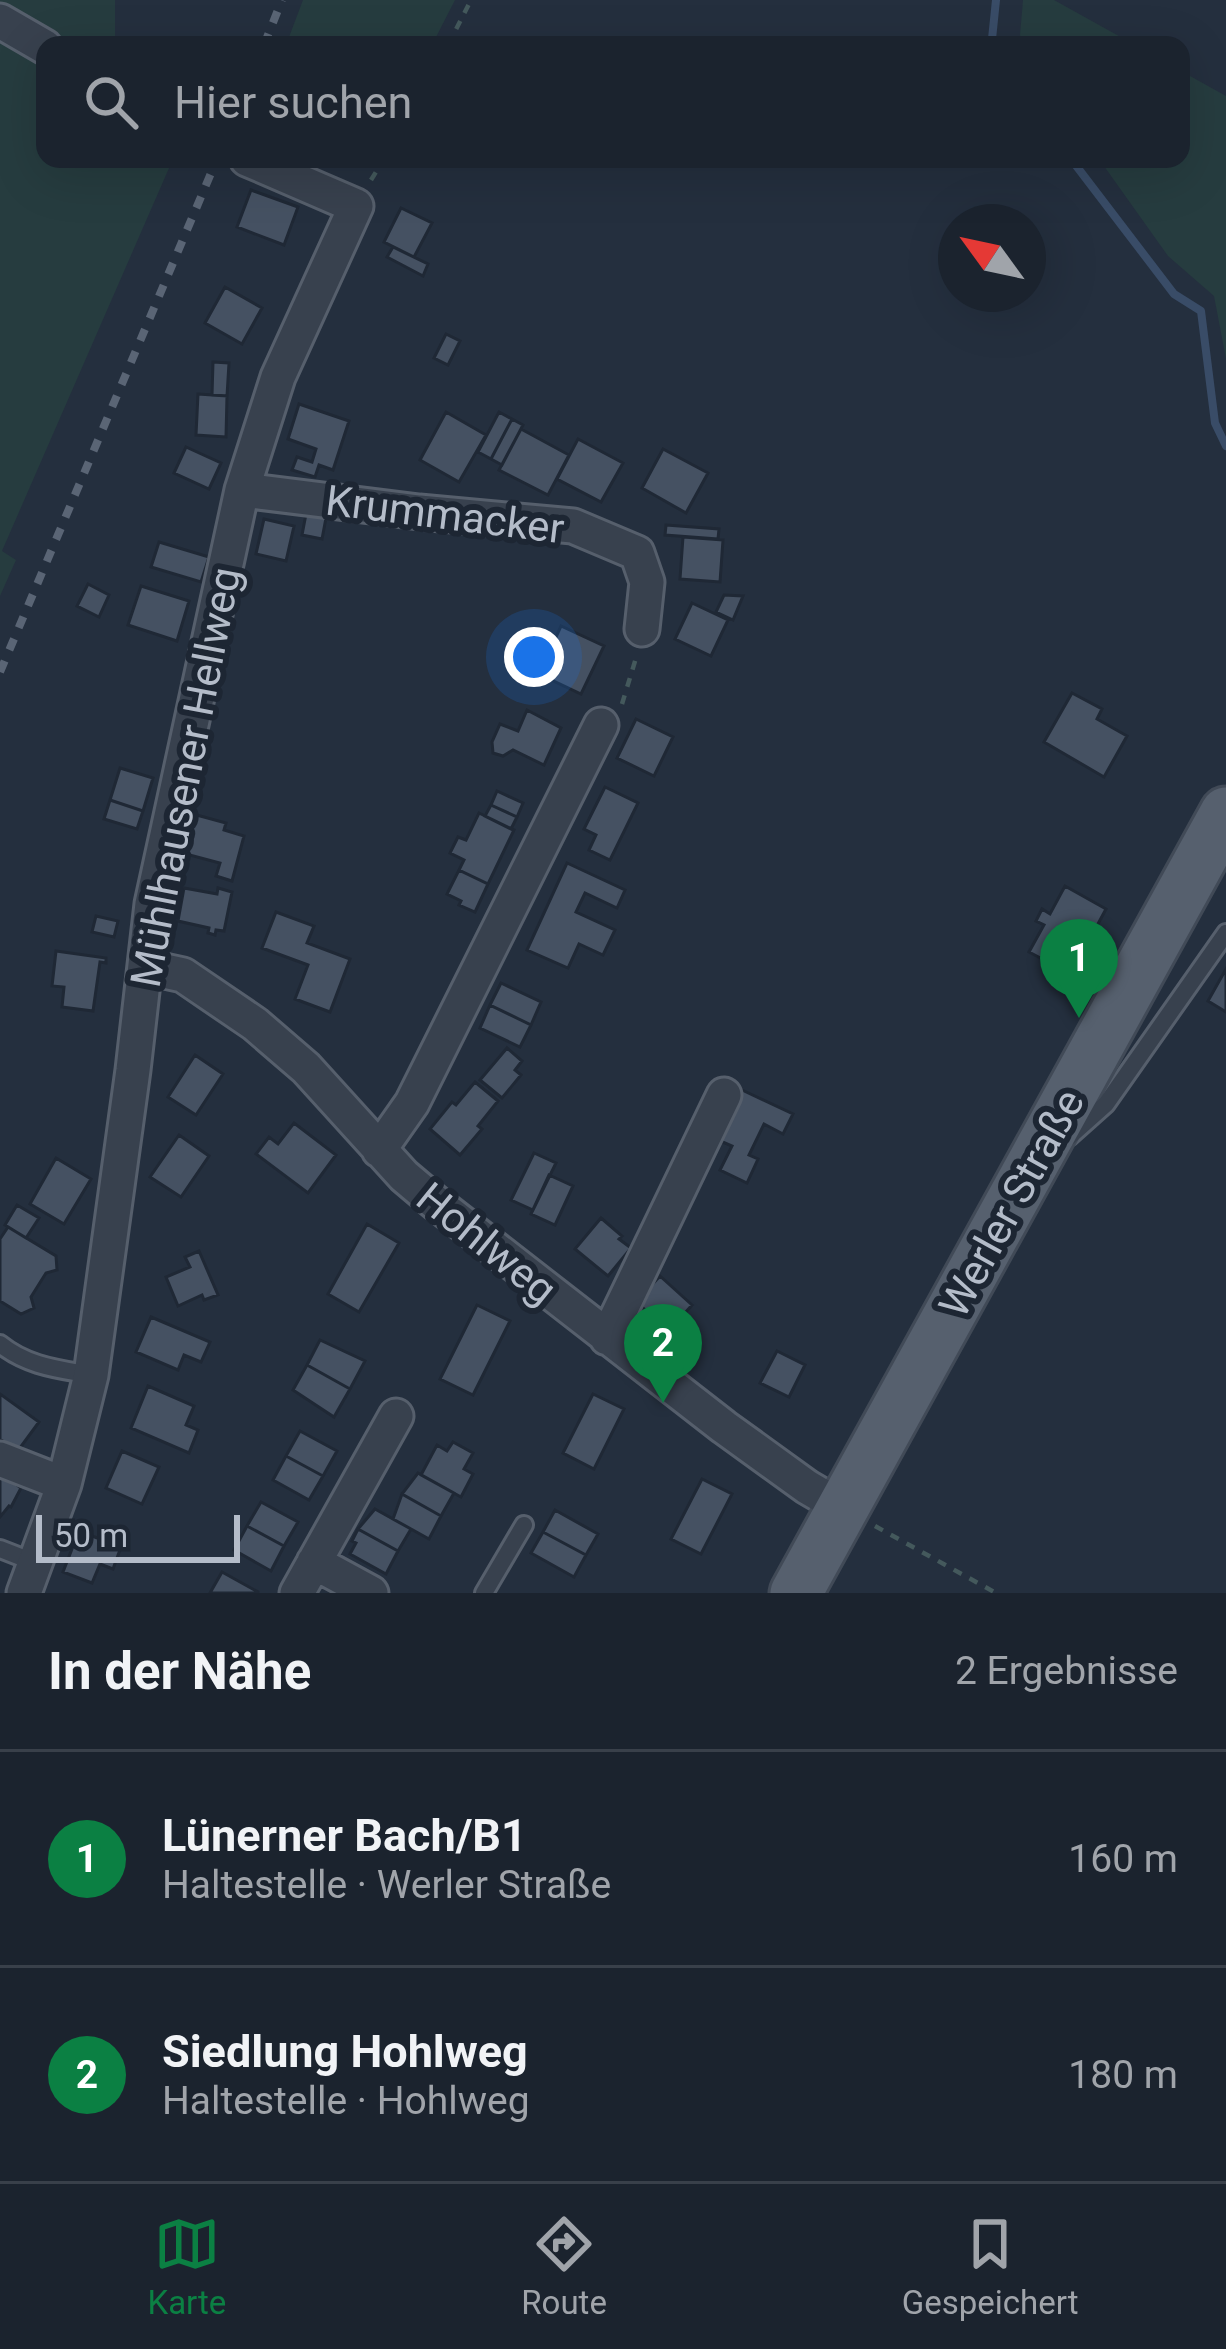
<!DOCTYPE html>
<html lang="de">
<head>
<meta charset="utf-8">
<style>
	:root { --surface:#1b232e; --page:#242b36; --text:#f1f3f6; --muted:#a0a4aa; --line:#39404a; --accent:#0b8043 }
	body { margin:0; font-family:Roboto,sans-serif; background:var(--page); color:var(--text) }
	.compass { position:absolute; left:938px; top:204px; width:108px; height:108px; border-radius:50%; background:var(--surface); box-shadow:0 12px 48px #0002; rotate:303deg }
	.scale { position:absolute; left:36px; bottom:30px; width:204px; box-sizing:border-box; padding-left:12px; border:6px solid #b4bcc9; border-top:0; font-size:33px; line-height:42px; white-space:nowrap; color:#b4bcc9; -webkit-text-stroke:9px #1d2633; paint-order:stroke }
	.you { position:absolute; left:534px; top:657px; width:42px; height:42px; margin:-30px; border:9px solid #fff; border-radius:50%; background:#1a73e8; box-shadow:0 0 0 18px #1a73e833 }
	.badge { display:grid; place-items:center; width:78px; height:78px; border-radius:50%; background:var(--accent); color:#fff; font-size:39px; font-weight:700 }
	.pin { position:absolute; translate:-50% -99px; filter:drop-shadow(0 3px 6px #0008) }
	.pin::after { content:''; position:absolute; top:63px; width:42px; height:36px; background:inherit; clip-path:polygon(0 0,100% 0,50% 100%) }
	.list { margin:0; padding:0; list-style:none }
	h2 { display:flex; justify-content:space-between; align-items:center; height:156px; margin:0; padding:0 48px; font-size:51px }
	h2 small { font-size:39px; font-weight:400; color:var(--muted) }
	.list li { display:grid; grid-template-columns:78px 1fr auto; gap:36px; align-items:center; box-sizing:border-box; height:216px; padding:0 48px; border-top:3px solid var(--line) }
	.list b { display:block; font-size:45px; white-space:nowrap }
	.list p { margin:0; font-size:39px; white-space:nowrap; color:var(--muted) }
	.list em { font-size:39px; font-style:normal; color:var(--muted) }
	.icon { flex:none; width:66px; height:66px; fill:none; stroke:currentColor; stroke-width:2; stroke-linecap:round; stroke-linejoin:round }
	.map { position:relative; flex:none; width:1226px; height:1593px; overflow:hidden }
	.search { position:absolute; background:var(--surface); box-shadow:0 12px 48px #0002; left:36px; right:36px; top:36px; height:132px; display:flex; align-items:center; gap:30px; box-sizing:border-box; padding:0 42px; border-radius:24px; color:var(--muted); font-size:45px }
	.sheet { height:588px; background:var(--surface) }
	nav { display:flex; justify-content:space-around; align-items:center; box-sizing:border-box; height:168px; border-top:3px solid var(--line); background:var(--surface); font-size:33px; color:var(--muted) }
	nav a { display:grid; justify-items:center; gap:6px }
	nav .on { color:var(--accent) }
	.map>svg:first-child { display:block }
	.green { fill:#263c3f }
	.lines { fill:none; stroke-linecap:round; stroke-linejoin:round }
	.stream { stroke:#394c67; stroke-width:8 }
	.building { fill:#455162; stroke:#1f2835; stroke-width:3 }
	.lane-casing { stroke:#565f6c; stroke-width:22 }
	.street-casing { stroke:#565f6c; stroke-width:39 }
	.primary-casing { stroke:#414a57; stroke-width:57 }
	.path { stroke:#44595c; stroke-width:4.5; stroke-dasharray:9 9; stroke-linecap:butt }
	.lane { stroke:#38414e; stroke-width:16 }
	.street { stroke:#38414e; stroke-width:33 }
	.primary { stroke:#56606e; stroke-width:51 }
	.rail { stroke:#5a6575; stroke-width:8; stroke-dasharray:12 12; stroke-linecap:butt }
	.labels { text-anchor:middle; stroke-width:12; stroke-linejoin:round; paint-order:stroke }
	.street-label { font-size:42px; fill:#b4bcc9; stroke:#1d2633 }
</style>
</head>
<body>
<div class="map">
<svg width="1226" height="1593" viewBox="0 0 1226 1593">
	<rect width="100%" height="100%" fill="#242f3e"/>
	<path class="green" d="M 0,0 L 115,0 L 115,45 L 81,45 L 32,24 L 0,4 Z
		M 303,0 L 455,0 L 432,45 L 286,45 Z
		M 1023,0 L 1054,0 L 1135,45 L 1024,45 L 1020,35 Z
		M 0,41 L 45,67 L 45,159 L 173,159 L 2,551 L 16,560 L 0,596 Z
		M 1181,71 L 1226,96 L 1226,359 L 1214,296 L 1168,256 L 1099,159 L 1181,159 Z"/>
	<g class="lines">
		<path class="stream" d="M 995,45 L 992,39 L 996,0
			M 1071,159 L 1174,294 L 1201,311 L 1215,423 L 1226,446"/>
	</g>
	<path class="building" d="M 251,190 L 298,207 L 284,245 L 237,227 Z
		M 401,208 L 432,223 L 414,257 L 384,242 Z
		M 393,247 L 428,264 L 423,276 L 387,257 Z
		M 225,287 L 262,308 L 242,344 L 205,323 Z
		M 446,334 L 460,341 L 448,365 L 434,358 Z
		M 213,362 L 229,363 L 227,396 L 212,395 Z
		M 198,394 L 227,396 L 226,437 L 196,435 Z
		M 299,404 L 349,421 L 333,470 L 319,465 L 315,477 L 292,470 L 297,457 L 312,462 L 316,449 L 288,439 Z
		M 446,412 L 486,435 L 459,482 L 420,460 Z
		M 499,412 L 512,419 L 491,459 L 478,452 Z
		M 512,419 L 523,425 L 502,465 L 491,459 Z
		M 521,429 L 569,455 L 548,495 L 499,470 Z
		M 578,439 L 623,463 L 601,502 L 557,479 Z
		M 186,447 L 221,463 L 209,489 L 174,473 Z
		M 663,449 L 708,473 L 686,513 L 642,488 Z
		M 306,514 L 326,518 L 322,539 L 302,535 Z
		M 264,519 L 294,526 L 286,561 L 256,554 Z
		M 666,525 L 719,529 L 718,539 L 665,535 Z
		M 683,537 L 723,540 L 720,582 L 680,579 Z
		M 159,542 L 209,557 L 201,582 L 151,567 Z
		M 88,584 L 109,595 L 99,617 L 77,606 Z
		M 141,586 L 189,601 L 177,641 L 128,625 Z
		M 724,595 L 743,596 L 733,620 L 716,612 Z
		M 692,603 L 728,620 L 711,656 L 675,639 Z
		M 561,626 L 604,646 L 581,694 L 539,674 Z
		M 1072,693 L 1102,709 L 1097,719 L 1127,736 L 1104,777 L 1044,742 Z
		M 527,710 L 561,728 L 544,765 L 513,750 L 503,756 L 493,753 L 492,742 L 500,724 L 518,731 Z
		M 636,719 L 673,737 L 654,776 L 617,758 Z
		M 120,768 L 153,778 L 143,811 L 110,800 Z
		M 605,787 L 638,803 L 610,860 L 589,850 L 596,835 L 584,829 Z
		M 497,791 L 523,803 L 517,817 L 491,805 Z
		M 110,800 L 143,811 L 137,829 L 104,819 Z
		M 491,805 L 517,817 L 511,829 L 485,816 Z
		M 479,813 L 514,830 L 488,884 L 459,870 L 464,860 L 450,853 L 458,837 L 466,840 Z
		M 193,814 L 226,823 L 224,830 L 244,836 L 232,881 L 216,876 L 220,863 L 182,853 Z
		M 567,863 L 625,890 L 617,908 L 585,893 L 576,912 L 615,930 L 603,955 L 579,944 L 568,968 L 527,950 Z
		M 459,870 L 488,884 L 475,912 L 459,905 L 461,901 L 447,894 Z
		M 1065,886 L 1106,909 L 1071,974 L 1029,952 L 1044,925 L 1036,921 L 1042,909 L 1050,914 Z
		M 184,888 L 217,894 L 218,888 L 232,892 L 224,931 L 216,930 L 215,935 L 208,933 L 209,928 L 178,921 Z
		M 276,912 L 314,926 L 307,943 L 350,959 L 330,1012 L 295,999 L 308,965 L 262,948 Z
		M 96,916 L 118,921 L 114,937 L 92,932 Z
		M 56,951 L 106,958 L 106,963 L 100,962 L 93,1011 L 62,1007 L 64,987 L 52,986 Z
		M 1226,969 L 1226,1012 L 1208,1001 Z
		M 501,983 L 541,1002 L 531,1025 L 490,1005 Z
		M 490,1005 L 531,1025 L 520,1047 L 480,1028 Z
		M 507,1048 L 522,1061 L 515,1070 L 521,1075 L 502,1098 L 480,1080 Z
		M 195,1055 L 223,1074 L 196,1115 L 168,1097 Z
		M 475,1082 L 498,1101 L 478,1126 L 482,1129 L 460,1155 L 430,1129 L 452,1102 L 456,1105 Z
		M 742,1090 L 793,1114 L 783,1134 L 764,1124 L 749,1155 L 758,1159 L 747,1183 L 720,1170 L 732,1146 L 718,1140 Z
		M 294,1123 L 336,1155 L 308,1193 L 256,1154 L 269,1137 L 278,1144 Z
		M 179,1135 L 209,1156 L 181,1197 L 150,1177 Z
		M 534,1153 L 556,1163 L 533,1210 L 511,1200 Z
		M 56,1158 L 91,1179 L 64,1224 L 30,1204 Z
		M 549,1175 L 573,1186 L 555,1225 L 531,1214 Z
		M 17,1205 L 39,1218 L 26,1238 L 5,1225 Z
		M 601,1218 L 622,1236 L 619,1239 L 631,1248 L 608,1276 L 575,1249 Z
		M 367,1224 L 399,1243 L 359,1312 L 328,1294 Z
		M 8,1227 L 56,1256 L 57,1270 L 46,1273 L 31,1297 L 34,1308 L 21,1314 L 0,1301 L 0,1239 Z
		M 199,1251 L 218,1295 L 204,1300 L 202,1295 L 178,1306 L 166,1277 L 190,1267 L 185,1257 Z
		M 660,1276 L 692,1305 L 669,1331 L 636,1302 Z
		M 477,1305 L 510,1321 L 473,1395 L 440,1379 Z
		M 151,1317 L 210,1342 L 201,1362 L 184,1355 L 178,1370 L 136,1352 Z
		M 320,1340 L 365,1361 L 350,1389 L 307,1365 Z
		M 777,1351 L 805,1365 L 789,1397 L 760,1383 Z
		M 307,1365 L 350,1389 L 334,1417 L 293,1390 Z
		M 148,1386 L 194,1406 L 186,1425 L 198,1430 L 189,1453 L 131,1428 Z
		M 0,1394 L 39,1422 L 17,1452 L 0,1439 Z
		M 593,1394 L 624,1409 L 594,1469 L 563,1453 Z
		M 300,1431 L 337,1451 L 323,1476 L 286,1456 Z
		M 453,1442 L 473,1453 L 464,1469 L 473,1474 L 461,1497 L 421,1475 L 437,1445 L 447,1451 Z
		M 122,1451 L 159,1467 L 142,1504 L 106,1488 Z
		M 286,1456 L 323,1476 L 309,1500 L 273,1480 Z
		M 0,1472 L 21,1488 L 11,1507 L 9,1506 L 0,1517 Z
		M 418,1473 L 454,1493 L 441,1516 L 402,1494 Z
		M 702,1479 L 732,1494 L 701,1554 L 671,1539 Z
		M 402,1494 L 441,1516 L 429,1539 L 393,1519 Z
		M 261,1502 L 298,1522 L 284,1546 L 247,1526 Z
		M 375,1509 L 411,1529 L 398,1551 L 358,1529 Z
		M 555,1510 L 598,1534 L 586,1555 L 543,1532 Z
		M 247,1526 L 284,1546 L 271,1571 L 234,1550 Z
		M 358,1529 L 398,1551 L 386,1574 L 350,1554 L 356,1543 L 352,1541 Z
		M 79,1531 L 121,1547 L 113,1569 L 100,1564 L 92,1583 L 63,1572 Z
		M 543,1532 L 586,1555 L 574,1577 L 531,1553 Z
		M 222,1572 L 258,1592 L 258,1593 L 210,1593 Z"/>
	<g class="lines">
		<defs>
			<path id="lane" d="M 1069,1137 L 1106,1104 L 1226,933
				M 0,1344 C 27,1366 58,1369 91,1375
				M 0,1549 L 36,1563
				M 484,1593 L 524,1525"/>
			<path id="street" d="M 0,21 L 45,47
				M 242,490 L 419,512 L 573,526 L 637,553 L 647,582 L 642,629
				M 146,967 L 183,975 L 255,1024 L 306,1068 L 404,1176 L 436,1203 L 724,1427 L 807,1487 L 843,1508
				M 379,1150 L 412,1103 L 601,725
				M 607,1338 L 724,1095
				M 0,1459 L 64,1484
				M 314,1562 L 371,1593
				M 24,1593 L 64,1484 L 91,1375 L 133,1070 L 152,904 L 242,490 L 278,377 L 356,206 L 247,159
				M 297,1593 L 396,1416"/>
			<path id="primary" d="M 796,1593 L 1226,813"/>
		</defs>
		<use href="#lane" class="lane-casing"/>
		<use href="#street" class="street-casing"/>
		<use href="#primary" class="primary-casing"/>
		<path class="path" d="M 448,45 L 471,0
			M 371,180 L 384,159
			M 622,704 L 636,658
			M 875,1526 L 996,1593"/>
		<use href="#lane" class="lane"/>
		<use href="#street" class="street"/>
		<use href="#primary" class="primary"/>
		<path class="rail" d="M 264,45 L 282,0
			M 0,672 L 217,159"/>
	</g>
	<g class="labels">
		<g class="street-label">
			<text transform="translate(445 514) rotate(7)" y="15">Krummacker</text>
			<text transform="translate(185 777) rotate(-79)" y="15">Mühlhausener Hellweg</text>
			<text transform="translate(1011 1203) rotate(-61)" y="15">Werler Straße</text>
			<text transform="translate(487 1243) rotate(39)" y="15">Hohlweg</text>
		</g>
	</g>
</svg>
<svg class="compass" viewBox="-18 -18 36 36"><path d="M0-13l5 13h-10z" fill="#e53935"/><path d="M0 13l5-13h-10z" fill="#a0a4aa"/></svg>
<div class="scale">50 m</div>
<div class="you"></div>
<div class="pin badge" style="left:1079px;top:1018px">1</div>
<div class="pin badge" style="left:663px;top:1403px">2</div>
<div class="search"><svg class="icon" aria-label="search" viewBox="0 0 24 24"><circle cx="10" cy="10" r="6"/><path d="M15 15l6 6"/></svg>Hier suchen</div>
</div>
<section class="sheet">
<h2>In der Nähe<small>2 Ergebnisse</small></h2>
<ul class="list">
<li><span class="badge">1</span><div><b>Lünerner Bach/B1</b><p>Haltestelle · Werler Straße</p></div><em>160 m</em></li>
<li><span class="badge">2</span><div><b>Siedlung Hohlweg</b><p>Haltestelle · Hohlweg</p></div><em>180 m</em></li>
</ul>
</section>
<nav>
<a class="on"><svg class="icon" aria-label="map" viewBox="0 0 24 24"><path d="M3 6l6-2 6 2 6-2v14l-6 2-6-2-6 2zM9 4v14M15 6v14"/></svg>Karte</a>
<a><svg class="icon" aria-label="directions" viewBox="0 0 24 24"><path d="M12 3l9 9-9 9-9-9zM9 14v-3h6M13 9l2 2-2 2"/></svg>Route</a>
<a><svg class="icon" aria-label="saved" viewBox="0 0 24 24"><path d="M7 4h10v16l-5-4-5 4z"/></svg>Gespeichert</a>
</nav>
</body>
</html>
